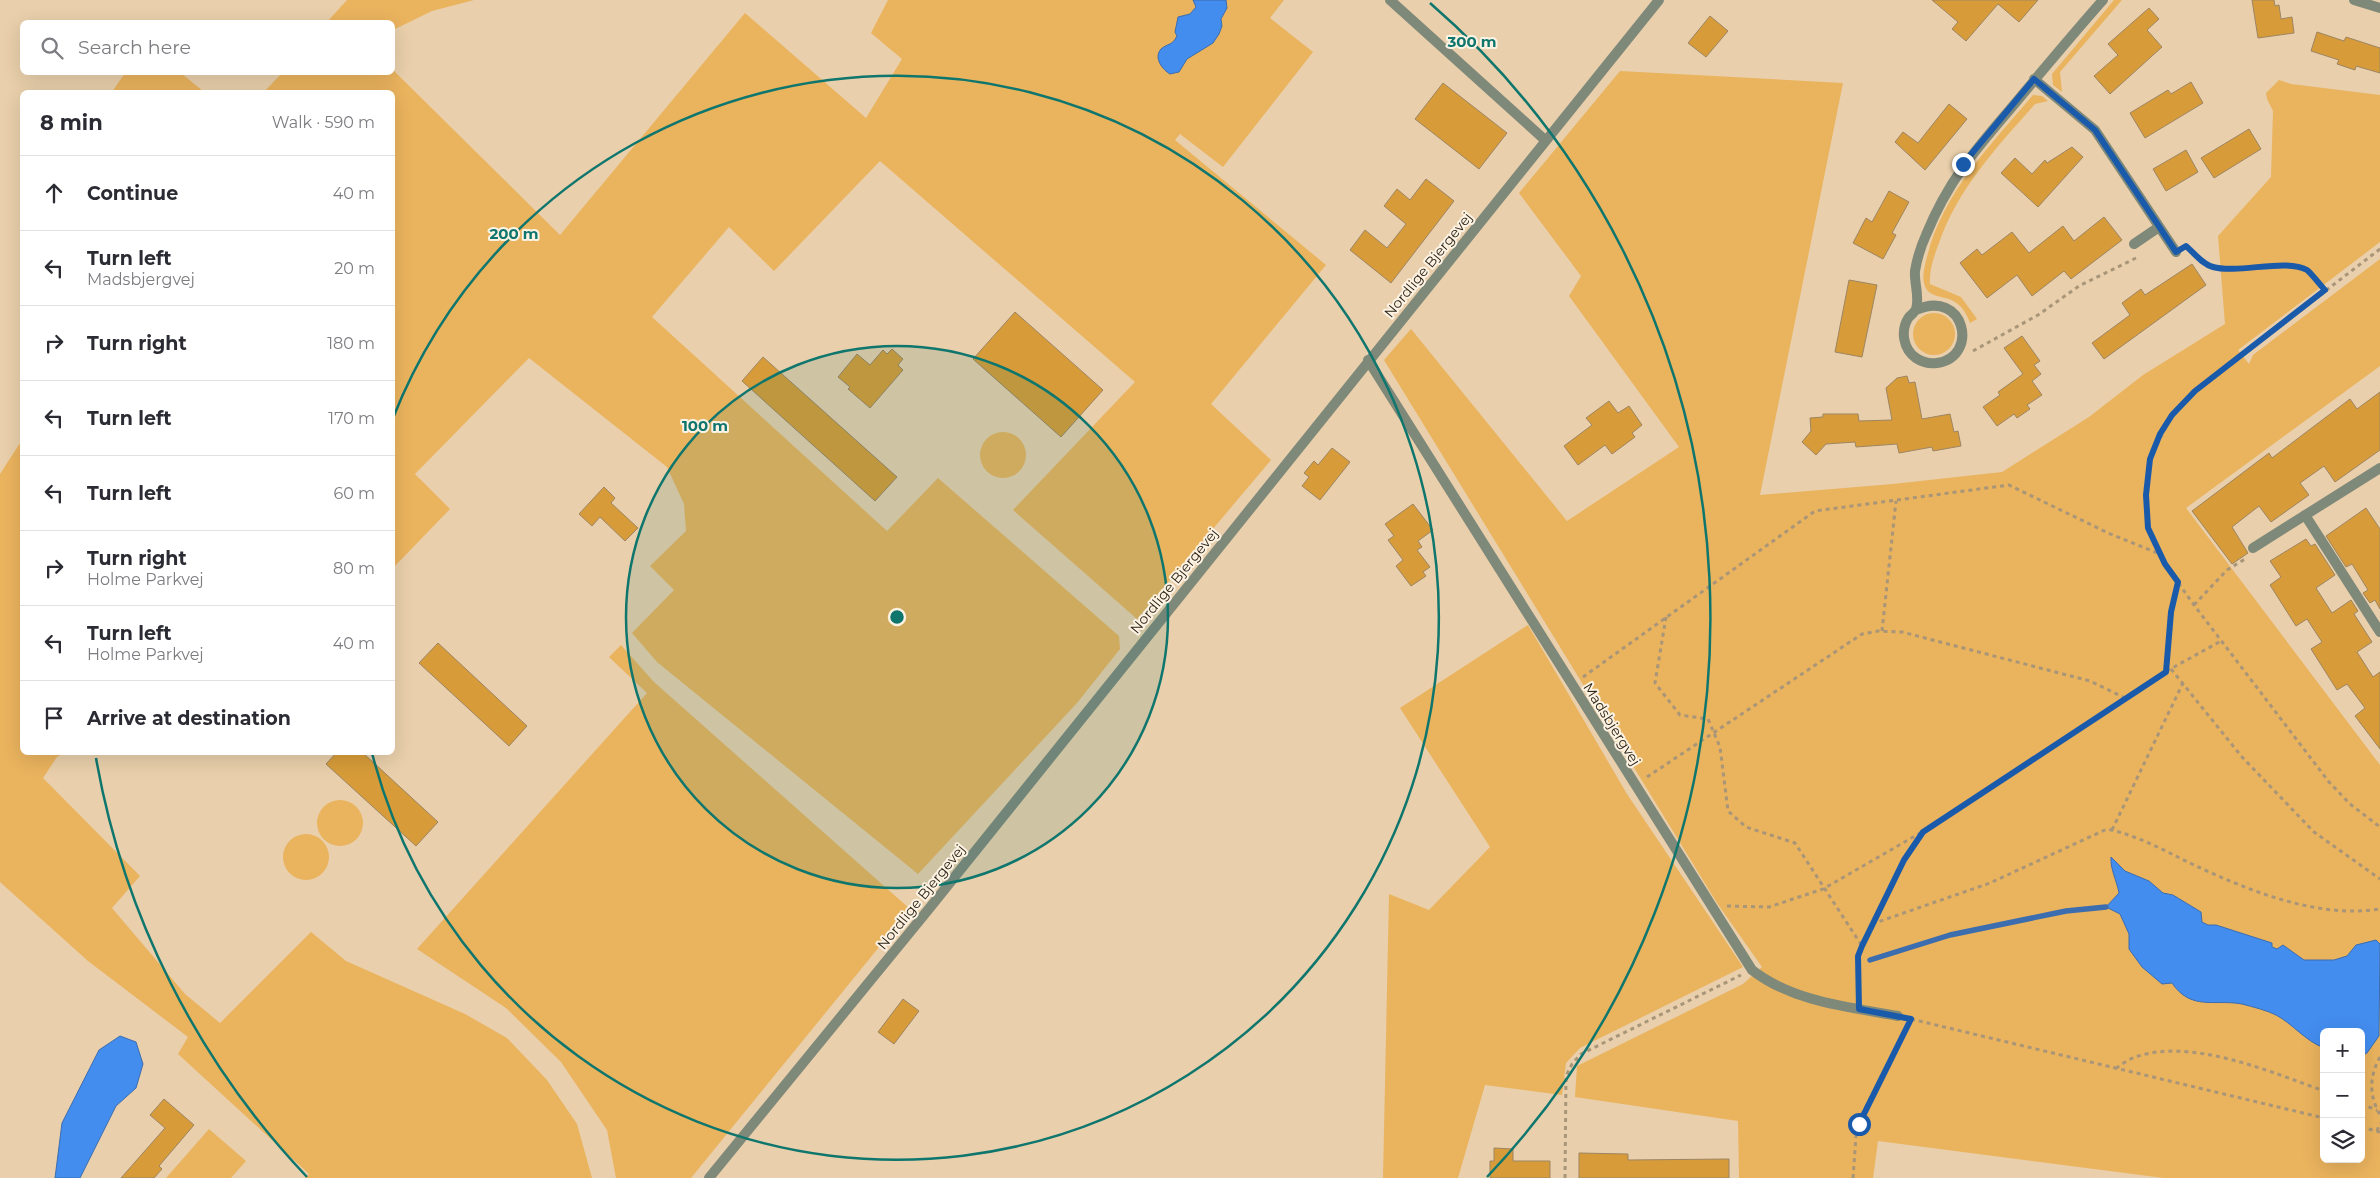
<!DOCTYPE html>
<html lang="en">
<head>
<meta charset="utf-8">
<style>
	:root { --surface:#fff; --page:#f2f2f3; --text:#2b2b33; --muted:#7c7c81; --line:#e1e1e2 }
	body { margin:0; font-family:Montserrat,sans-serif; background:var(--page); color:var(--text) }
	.controls { position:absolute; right:15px; bottom:15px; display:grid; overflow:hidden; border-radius:8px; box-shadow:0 5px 20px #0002 }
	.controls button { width:45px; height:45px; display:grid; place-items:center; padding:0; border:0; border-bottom:1px solid var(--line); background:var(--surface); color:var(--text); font:25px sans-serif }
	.stop { position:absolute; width:15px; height:15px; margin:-11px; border:4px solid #1a5aab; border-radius:50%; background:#fff }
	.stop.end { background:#1a5aab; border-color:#fff; box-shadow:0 1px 5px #0008 }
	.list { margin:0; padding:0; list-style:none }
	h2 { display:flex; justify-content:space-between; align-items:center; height:65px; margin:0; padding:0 20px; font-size:21px }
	h2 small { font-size:16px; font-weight:400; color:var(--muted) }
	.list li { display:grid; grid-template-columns:32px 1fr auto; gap:15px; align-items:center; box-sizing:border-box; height:75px; padding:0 20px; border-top:1px solid var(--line) }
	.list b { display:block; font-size:19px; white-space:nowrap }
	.list p { margin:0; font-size:16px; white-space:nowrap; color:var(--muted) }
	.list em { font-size:16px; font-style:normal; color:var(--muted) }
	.icon { flex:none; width:28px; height:28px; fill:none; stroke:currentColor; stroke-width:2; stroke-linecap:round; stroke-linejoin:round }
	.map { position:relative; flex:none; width:2380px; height:1178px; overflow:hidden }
	.search { position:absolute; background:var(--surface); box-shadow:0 5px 20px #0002; left:20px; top:20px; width:375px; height:55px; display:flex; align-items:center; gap:12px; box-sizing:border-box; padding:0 18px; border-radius:8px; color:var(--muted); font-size:19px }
	.panel { position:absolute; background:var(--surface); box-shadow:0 5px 20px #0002; left:20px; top:90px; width:375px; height:665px; border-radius:8px }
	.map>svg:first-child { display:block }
	.green { fill:#eab35e; fill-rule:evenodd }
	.water { fill:#438def; stroke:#3c6dae }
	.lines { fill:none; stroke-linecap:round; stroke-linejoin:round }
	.stream { stroke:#3c6dae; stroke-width:5.5 }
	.building { fill:#d79c39; stroke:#9d8563 }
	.path { stroke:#a99578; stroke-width:3; stroke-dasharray:4 4; stroke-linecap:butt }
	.service { stroke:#7f897a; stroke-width:10 }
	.minor { stroke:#7f897a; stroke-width:10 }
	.tertiary { stroke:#7f897a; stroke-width:10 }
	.route { stroke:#1a5aab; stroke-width:6 }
	.ring { fill:none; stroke:#0f766e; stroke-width:2.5 }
	.labels { text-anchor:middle; stroke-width:4; stroke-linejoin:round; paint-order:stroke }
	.street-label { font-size:14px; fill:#2d2315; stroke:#fdf3e4 }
	.centre { fill:#0f766e; stroke:#fdf3e4; stroke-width:2.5 }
	.ring-label { font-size:15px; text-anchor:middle; font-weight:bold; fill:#0f766e; stroke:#fdf3e4; stroke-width:4; stroke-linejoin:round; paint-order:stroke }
</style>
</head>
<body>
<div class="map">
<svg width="2380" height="1178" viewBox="0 0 2380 1178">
	<rect width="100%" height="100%" fill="#e9cfab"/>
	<path class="green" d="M 347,0 L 474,0 L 432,11 L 393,30 L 392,22 L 327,22 Z
		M 888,0 L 1284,0 L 1270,18 L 1313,52 L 1223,167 L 1180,134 L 1175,140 L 1326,265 L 1211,404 L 1271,460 L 1137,619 L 1013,510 L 1135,382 L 880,161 L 774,271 L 729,227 L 652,317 L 887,531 L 938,478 L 1119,636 L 1120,649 L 1077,703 L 918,874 L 657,662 L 632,633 L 674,590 L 650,566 L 686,531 L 684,504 L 667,467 L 529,358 L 415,474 L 450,509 L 393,568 L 392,92 L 264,92 L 282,73 L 392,72 L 393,70 L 560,235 L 745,13 L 866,118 L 902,59 L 871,33 Z
		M 2114,0 L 2122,0 L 2060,72 L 2062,92 L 2053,85 L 2052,74 Z
		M 1620,71 L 1843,83 L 1760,495 L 1893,484 L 2002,472 L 2089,417 L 2143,375 L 2225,324 L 2218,236 L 2271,177 L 2273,111 L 2267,99 L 2266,93 L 2279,80 L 2291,84 L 2380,95 L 2380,242 L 2238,350 L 2249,364 L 2253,355 L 2380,259 L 2380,366 L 2186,508 L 2380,765 L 2380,1178 L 2164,1178 L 1878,1141 L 1873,1178 L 1739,1178 L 1738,1121 L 1575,1097 L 1577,1066 L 1743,984 L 1762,967 L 1717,903 L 1384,360 L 1411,329 L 1567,521 L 1679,447 L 1569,296 L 1581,276 L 1519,193 ZM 2324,1032 L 2361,1032 L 2361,1159 L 2324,1159 Z
		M 125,73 L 181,73 L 204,92 L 112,92 Z
		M 2033,95 L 2042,96 L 2048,101 L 2035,104 C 1997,147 1958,188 1939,243 C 1934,256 1929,270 1930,284 L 1961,297 L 1977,319 L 1970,323 C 1967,315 1963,307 1955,302 C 1945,295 1927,299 1924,283 C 1922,275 1925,265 1927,257 C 1943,192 1991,145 2033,95 Z
		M1913 334a21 21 0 1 1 42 0a21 21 0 1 1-42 0Z
		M980 455a23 23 0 1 1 46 0a23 23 0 1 1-46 0Z
		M 22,440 L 22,752 L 64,753 L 57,757 L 43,778 L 140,876 L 112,908 L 185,994 L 220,1023 L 311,932 L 346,961 L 465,1014 L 507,1038 L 547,1080 L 577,1124 L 592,1178 L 305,1178 L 309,1174 L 178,1054 L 188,1037 L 88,961 L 0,882 L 0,474 Z
		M 1528,625 L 1627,794 L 1743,967 L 1580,1048 L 1566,1063 L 1562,1095 L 1485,1085 L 1458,1178 L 1383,1178 L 1389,894 L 1429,910 L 1490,847 L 1400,708 Z
		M 621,645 L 654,682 L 910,909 L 691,1178 L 616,1178 L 607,1130 L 561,1062 L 506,1008 L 417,949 L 647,693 L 609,657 Z
		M317 823a23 23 0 1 1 46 0a23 23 0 1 1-46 0Z
		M283 857a23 23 0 1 1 46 0a23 23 0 1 1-46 0Z
		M 209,1129 L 246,1161 L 231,1178 L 166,1178 Z"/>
	<path class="water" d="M 1193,0 L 1226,0 L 1227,8 L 1221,19 L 1222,26 L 1219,34 L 1213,43 L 1187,59 L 1179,72 L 1170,74 C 1163,70 1153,58 1161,49 C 1168,43 1172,46 1177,36 L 1175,32 L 1178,17 L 1190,14 L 1196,7 Z
		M 2111,857 L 2125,871 L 2149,881 L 2163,893 L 2173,895 L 2201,912 L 2202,922 L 2208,925 L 2216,925 L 2272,943 L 2272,947 L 2277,949 L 2283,945 L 2304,960 L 2334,960 L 2347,956 L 2356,945 L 2376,940 L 2380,944 L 2379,1036 L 2367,1053 L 2361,1056 L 2361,1032 L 2324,1032 L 2324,1048 C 2304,1040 2293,1024 2276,1015 C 2266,1010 2253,1007 2242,1004 C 2214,999 2191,1011 2172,983 L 2162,984 L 2142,967 L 2129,949 L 2129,934 L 2120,914 L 2106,907 L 2119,893 C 2117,881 2110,869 2111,857 Z
		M 120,1036 L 136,1042 L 143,1064 L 136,1088 L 116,1106 L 80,1178 L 55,1178 L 62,1123 L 99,1050 Z"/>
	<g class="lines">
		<path class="stream" d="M 1870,960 L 1950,935 L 2066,911 L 2106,907"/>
	</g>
	<path class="building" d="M 1932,0 L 2038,0 L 2019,22 L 1998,4 L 1966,41 L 1952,29 L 1958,22 Z
		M 2252,0 L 2274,0 L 2275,6 L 2279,5 L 2281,19 L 2292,17 L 2294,33 L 2258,38 Z
		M 2149,8 L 2159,19 L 2147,30 L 2162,47 L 2110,94 L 2094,76 L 2118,55 L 2108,44 Z
		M 1710,16 L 1728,31 L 1706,57 L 1688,43 Z
		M 2317,32 L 2344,41 L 2346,37 L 2380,48 L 2380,73 L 2356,66 L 2355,70 L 2337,64 L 2339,60 L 2311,51 Z
		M 2191,82 L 2203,103 L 2145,138 L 2130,113 L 2168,90 L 2171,94 Z
		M 1443,83 L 1507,133 L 1479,169 L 1415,119 Z
		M 1949,104 L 1967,119 L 1925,170 L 1895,142 L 1903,132 L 1918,143 Z
		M 2249,129 L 2261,149 L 2214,178 L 2201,158 Z
		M 2072,147 L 2083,157 L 2038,207 L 2001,173 L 2015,158 L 2032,174 L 2045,160 L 2047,163 Z
		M 2186,150 L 2198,172 L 2166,191 L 2153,169 Z
		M 1426,179 L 1454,201 L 1391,283 L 1350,250 L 1365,230 L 1387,248 L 1406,224 L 1384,206 L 1397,189 L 1410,200 Z
		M 1889,191 L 1909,202 L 1892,233 L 1896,235 L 1883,259 L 1853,243 L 1866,218 L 1872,222 Z
		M 2104,217 L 2122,240 L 2071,279 L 2064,271 L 2032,296 L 2017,275 L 1987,298 L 1960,263 L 1977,249 L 1982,255 L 2012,232 L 2029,253 L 2063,226 L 2074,241 Z
		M 2192,264 L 2206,285 L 2104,359 L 2092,343 L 2130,315 L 2122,303 L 2141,289 L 2145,295 Z
		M 1849,280 L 1877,285 L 1862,357 L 1835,352 Z
		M 1015,312 L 1103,390 L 1061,437 L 973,359 Z
		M 2022,336 L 2040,361 L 2034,365 L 2041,374 L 2032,381 L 2042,395 L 2027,405 L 2030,409 L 2017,418 L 2014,414 L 1997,426 L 1983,407 L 2000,395 L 1998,392 L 2023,374 L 2004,348 Z
		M 892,349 L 903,359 L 898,365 L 903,370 L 870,408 L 848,389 L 850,387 L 838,377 L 857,354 L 870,365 L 883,350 L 887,354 Z
		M 763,357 L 897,477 L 875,501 L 742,381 Z
		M 1907,376 L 1909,383 L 1915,382 L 1922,419 L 1950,414 L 1954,432 L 1958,431 L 1961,446 L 1933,451 L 1932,447 L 1899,453 L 1897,444 L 1856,447 L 1855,442 L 1826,444 L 1816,455 L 1802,442 L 1811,431 L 1810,418 L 1823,417 L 1823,414 L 1858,414 L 1859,421 L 1892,420 L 1886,388 L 1897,378 Z
		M 2380,392 L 2380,450 L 2335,482 L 2324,466 L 2300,483 L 2309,495 L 2271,522 L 2259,506 L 2232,527 L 2248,553 L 2232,564 L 2192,511 L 2269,453 L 2272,458 L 2350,399 L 2357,409 Z
		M 1609,401 L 1618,413 L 1629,406 L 1642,425 L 1632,433 L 1635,437 L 1612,454 L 1605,445 L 1578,465 L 1564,446 L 1592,425 L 1586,418 Z
		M 1332,448 L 1350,462 L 1320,500 L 1302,486 L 1309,477 L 1304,473 L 1314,461 L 1318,465 Z
		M 604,487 L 615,498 L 611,503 L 638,528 L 625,541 L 600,517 L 592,526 L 579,514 Z
		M 1413,504 L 1433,530 L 1418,541 L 1422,547 L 1417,550 L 1430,567 L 1423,572 L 1426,576 L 1411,586 L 1396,566 L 1403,560 L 1388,540 L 1394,536 L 1385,524 Z
		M 2366,508 L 2380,529 L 2380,609 L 2375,600 L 2370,603 L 2363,593 L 2368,590 L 2352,564 L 2346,567 L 2326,536 Z
		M 2306,539 L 2311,546 L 2315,544 L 2335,575 L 2316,588 L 2332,613 L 2351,600 L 2358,611 L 2354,614 L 2372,642 L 2357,652 L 2373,677 L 2380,672 L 2380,749 L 2355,716 L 2365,708 L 2347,684 L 2337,690 L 2311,649 L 2322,642 L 2307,619 L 2296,626 L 2270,585 L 2281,577 L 2270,561 Z
		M 438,643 L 527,726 L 509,746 L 419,663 Z
		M 337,752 L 362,752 L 438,822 L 416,846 L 326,764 Z
		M 903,999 L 919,1011 L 894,1044 L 878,1032 Z
		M 164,1099 L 194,1125 L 159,1166 L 162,1169 L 154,1178 L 121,1178 L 165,1128 L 150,1115 Z
		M 1494,1148 L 1513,1149 L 1513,1161 L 1550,1161 L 1550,1178 L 1490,1178 L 1490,1161 L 1494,1161 Z
		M 1579,1153 L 1628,1154 L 1628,1160 L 1729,1159 L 1729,1178 L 1579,1178 Z"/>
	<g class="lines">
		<path class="path" d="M 2188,249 L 2212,267 L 2226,269 L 2294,266 L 2307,270 L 2325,291
			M 2380,249 L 2195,391 L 2172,415 L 2150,459 L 2146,495 L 2148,528 L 2165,564 L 2194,605 L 2329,782 L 2350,804 L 2380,827
			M 1973,351 L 2038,315 L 2079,286 L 2136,258
			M 2194,605 L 2227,570 L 2245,559
			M 1666,617 L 1655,683 L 1680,715 L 1708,719 L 1720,747 L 1728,811 L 1746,827 L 1795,843 L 1862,946
			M 1882,631 L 1896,501
			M 2171,669 L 2242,757 L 2314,832 L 2380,879
			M 2165,672 C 2171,642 2171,612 2177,583
			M 1583,677 L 1815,511 L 2009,485 L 2108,533 L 2160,554
			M 1647,777 L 1862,634 L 1878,631 L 1902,632 L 2090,681 L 2125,698
			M 2112,830 L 2183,683
			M 1727,906 L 1769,907 L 1823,889 L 1922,832
			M 1872,924 L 1990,883 L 2107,829 C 2139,836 2163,850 2192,864 C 2247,890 2317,919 2380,909
			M 1859,996 L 1859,955 L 1862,946 L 1904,860 L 1923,832 L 2165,672 L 2221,641
			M 1911,1019 L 2324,1118
			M 2380,1057 C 2369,1077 2369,1095 2380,1115
			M 2116,1068 C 2121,1065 2127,1060 2133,1058 C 2188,1036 2271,1072 2324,1091
			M 2361,1104 L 2377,1110
			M 2361,1127 L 2380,1132
			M 2377,1131 L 2380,1123
			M 1565,1178 L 1566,1076 L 1572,1064 L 1581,1054 L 1741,975
			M 1853,1178 L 1856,1136 L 1862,1114 L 1907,1027"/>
		<path class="service" d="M 1390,0 L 1545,140"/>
		<path class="minor" d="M 2354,0 L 2380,8
			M 2034,79 L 2095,130 L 2176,252
			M 2134,244 L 2159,227
			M 1916,310 C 1965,288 1980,357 1937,363 C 1930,364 1922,362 1916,358 C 1903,349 1900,330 1909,317 C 1911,315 1915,312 1916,309 C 1920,298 1914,283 1915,271 C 1917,259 1921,246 1926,235 C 1948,181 1975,150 2012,107 C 2042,71 2072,35 2103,0
			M 1368,360 L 1752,970 C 1793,1002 1849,1007 1898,1016
			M 2305,515 L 2380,632
			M 2253,548 L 2380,468"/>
		<path class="tertiary" d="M 709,1178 L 928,910 L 1659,0"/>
	</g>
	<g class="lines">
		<path class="route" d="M 1859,1124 L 1911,1019 L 1859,1009 L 1858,956 L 1862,946 L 1904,860 L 1923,832 L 2166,672 L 2171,612 L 2178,582 L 2165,564 L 2148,528 L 2146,495 L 2150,459 L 2160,434 L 2172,415 L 2195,391 L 2325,290 C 2319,284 2313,275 2307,270 C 2287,258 2238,274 2213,267 C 2202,264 2194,253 2186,246 L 2176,252 L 2095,130 L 2034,79 L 1963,164"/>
	</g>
	<circle cx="897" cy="617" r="271" fill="#0f766e" fill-opacity=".12"/>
	<g class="ring">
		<circle cx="897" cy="617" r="271"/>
		<path d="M393 418A542 542 0 1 1 372 753"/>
		<path d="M307 1177A813 813 0 0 1 96 758M1430 3A813 813 0 0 1 1487 1177"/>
	</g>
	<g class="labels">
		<g class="street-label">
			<text transform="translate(1428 265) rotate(-51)" y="5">Nordlige Bjergevej</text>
			<text transform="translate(1174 581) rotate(-51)" y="5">Nordlige Bjergevej</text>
			<text transform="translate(1612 724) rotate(58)" y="5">Madsbjergvej</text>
			<text transform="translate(921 897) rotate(-51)" y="5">Nordlige Bjergevej</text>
		</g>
	</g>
	<circle cx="897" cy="617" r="8" class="centre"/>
	<g class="ring-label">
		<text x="1472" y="47">300 m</text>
		<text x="514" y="239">200 m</text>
		<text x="705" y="431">100 m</text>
	</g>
</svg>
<div class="controls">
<button>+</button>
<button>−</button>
<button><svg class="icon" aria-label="layers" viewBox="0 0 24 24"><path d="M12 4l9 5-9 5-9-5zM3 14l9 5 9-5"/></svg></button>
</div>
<div class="stop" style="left:1859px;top:1124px"></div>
<div class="stop end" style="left:1963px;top:164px"></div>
<div class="search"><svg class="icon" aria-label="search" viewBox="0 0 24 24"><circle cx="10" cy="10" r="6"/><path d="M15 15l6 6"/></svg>Search here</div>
<section class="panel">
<h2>8 min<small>Walk · 590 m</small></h2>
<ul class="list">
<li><svg class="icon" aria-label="ahead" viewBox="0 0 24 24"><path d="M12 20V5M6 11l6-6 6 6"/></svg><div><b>Continue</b></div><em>40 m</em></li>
<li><svg class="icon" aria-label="left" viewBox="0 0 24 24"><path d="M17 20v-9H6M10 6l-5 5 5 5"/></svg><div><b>Turn left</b><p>Madsbjergvej</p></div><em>20 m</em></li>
<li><svg class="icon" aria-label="right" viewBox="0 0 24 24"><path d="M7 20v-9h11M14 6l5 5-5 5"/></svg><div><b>Turn right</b></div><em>180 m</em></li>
<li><svg class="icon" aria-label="left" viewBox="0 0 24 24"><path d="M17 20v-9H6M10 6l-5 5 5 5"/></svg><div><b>Turn left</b></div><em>170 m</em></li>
<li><svg class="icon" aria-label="left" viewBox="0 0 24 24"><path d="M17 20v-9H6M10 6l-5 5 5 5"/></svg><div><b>Turn left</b></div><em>60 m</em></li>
<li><svg class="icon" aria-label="right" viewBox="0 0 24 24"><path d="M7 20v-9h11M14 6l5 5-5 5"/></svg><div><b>Turn right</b><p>Holme Parkvej</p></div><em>80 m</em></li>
<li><svg class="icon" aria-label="left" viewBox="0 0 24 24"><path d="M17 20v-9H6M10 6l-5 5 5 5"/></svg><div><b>Turn left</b><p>Holme Parkvej</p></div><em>40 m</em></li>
<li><svg class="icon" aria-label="arrive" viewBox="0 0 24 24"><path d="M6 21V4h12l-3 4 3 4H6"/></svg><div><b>Arrive at destination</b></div></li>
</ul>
</section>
</div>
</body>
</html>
